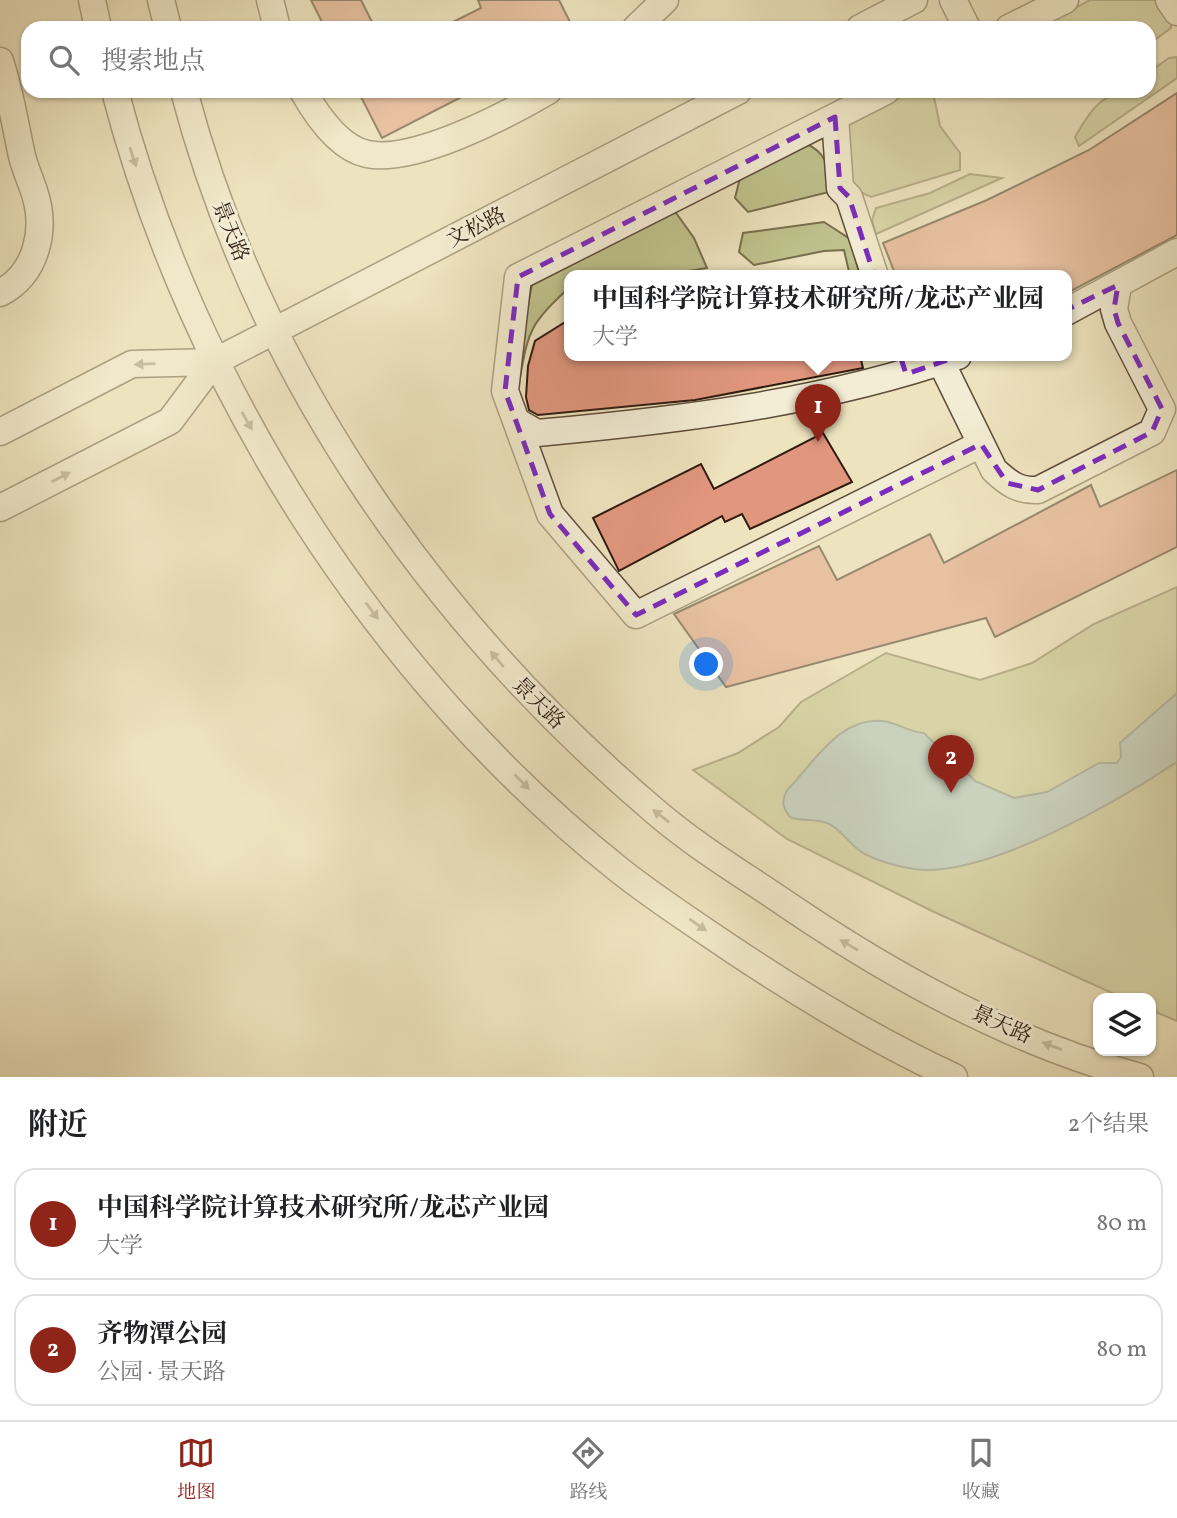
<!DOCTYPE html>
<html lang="zh">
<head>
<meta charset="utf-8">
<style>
	:root { --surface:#fff; --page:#f6f6f6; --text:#202124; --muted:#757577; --line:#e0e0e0; --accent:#8f2418 }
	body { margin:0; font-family:Vollkorn,"Noto Serif SC",serif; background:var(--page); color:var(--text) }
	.controls { position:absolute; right:21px; bottom:21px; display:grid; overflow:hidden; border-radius:14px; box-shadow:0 2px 5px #0004 }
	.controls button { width:63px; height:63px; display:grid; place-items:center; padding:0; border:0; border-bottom:2px solid var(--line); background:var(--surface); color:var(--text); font:35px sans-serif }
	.you { position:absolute; left:707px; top:665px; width:24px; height:24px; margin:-18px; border:5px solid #fff; border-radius:50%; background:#1a73e8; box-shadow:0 0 0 10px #1a73e833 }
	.badge { display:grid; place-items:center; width:46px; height:46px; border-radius:50%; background:var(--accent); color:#fff; font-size:23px; font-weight:700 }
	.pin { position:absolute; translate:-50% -58px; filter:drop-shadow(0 2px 4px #0008) }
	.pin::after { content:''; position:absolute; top:37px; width:24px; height:21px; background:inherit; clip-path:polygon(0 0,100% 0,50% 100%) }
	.popup { position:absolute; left:564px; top:270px; width:508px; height:91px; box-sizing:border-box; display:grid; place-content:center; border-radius:14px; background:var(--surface); filter:drop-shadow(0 2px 5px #0005); font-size:23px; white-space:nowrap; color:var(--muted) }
	.popup b { font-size:26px; color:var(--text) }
	.popup::after { content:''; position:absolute; left:50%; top:100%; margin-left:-14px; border:14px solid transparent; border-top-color:var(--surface) }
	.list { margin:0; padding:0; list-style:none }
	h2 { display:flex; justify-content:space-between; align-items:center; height:91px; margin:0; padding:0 28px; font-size:30px }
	h2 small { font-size:23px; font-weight:400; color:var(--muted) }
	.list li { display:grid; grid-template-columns:46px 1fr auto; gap:21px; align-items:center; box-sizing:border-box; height:112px; margin:0 14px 14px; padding:0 14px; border:2px solid var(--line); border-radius:21px }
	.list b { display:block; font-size:26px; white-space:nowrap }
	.list p { margin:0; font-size:23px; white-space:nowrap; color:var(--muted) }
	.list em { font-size:23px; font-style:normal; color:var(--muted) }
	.icon { flex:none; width:38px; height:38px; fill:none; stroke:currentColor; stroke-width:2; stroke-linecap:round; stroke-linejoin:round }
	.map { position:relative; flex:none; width:1177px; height:1077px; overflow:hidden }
	.search { position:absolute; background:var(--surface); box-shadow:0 2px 5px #0004; left:21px; right:21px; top:21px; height:77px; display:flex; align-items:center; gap:18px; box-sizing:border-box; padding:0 24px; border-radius:21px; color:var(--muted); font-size:26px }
	.sheet { height:343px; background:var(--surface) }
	nav { display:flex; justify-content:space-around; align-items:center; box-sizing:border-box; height:98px; border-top:2px solid var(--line); background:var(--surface); font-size:19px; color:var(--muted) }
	nav a { display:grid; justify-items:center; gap:4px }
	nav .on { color:var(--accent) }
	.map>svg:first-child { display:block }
	.green { fill:#bfc18c; stroke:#786e4e; stroke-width:2 }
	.water { fill:#9fbbbd; stroke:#737b77; stroke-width:2 }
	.building { fill:#e1977e; stroke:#301b0f; stroke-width:2 }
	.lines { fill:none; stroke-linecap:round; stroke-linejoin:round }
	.minor-casing { stroke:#5f4d3b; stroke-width:29 }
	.minor { stroke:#f3edd5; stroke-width:26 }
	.oneway { fill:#9b8e7c }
	.marked { fill:none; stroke:#7b2cbf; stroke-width:5; stroke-dasharray:14 9; stroke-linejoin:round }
	.labels { text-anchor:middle; stroke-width:6; stroke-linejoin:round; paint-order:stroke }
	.street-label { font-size:21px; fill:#301b0f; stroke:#f3edd5 }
</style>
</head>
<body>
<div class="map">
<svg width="1177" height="1077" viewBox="0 0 1177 1077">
	<rect width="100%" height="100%" fill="#ede3be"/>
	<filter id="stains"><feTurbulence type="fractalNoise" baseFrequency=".00286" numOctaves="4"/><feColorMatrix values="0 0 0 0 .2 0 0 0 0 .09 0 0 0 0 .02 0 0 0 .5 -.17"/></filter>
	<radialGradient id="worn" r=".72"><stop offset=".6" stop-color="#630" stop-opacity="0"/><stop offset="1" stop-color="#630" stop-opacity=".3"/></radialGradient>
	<path class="green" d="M 1090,0 L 1159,0 L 1171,14 L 1171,28 L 1149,44 L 1149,28 L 1050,28 L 1050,21 Z
		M 1177,57 L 1177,78 L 1079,146 L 1075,137 C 1097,100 1104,91 1149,91 L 1149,72 L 1169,58 Z
		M 911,91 L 924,91 L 934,97 L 940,126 L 960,153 L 960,170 L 871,197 L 853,189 L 842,128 Z
		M 805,143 C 830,155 827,167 829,192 L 748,212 L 735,198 L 740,178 Z
		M 970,174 L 1002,178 L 876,234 L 872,220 L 876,208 L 930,193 Z
		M 674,210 L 694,238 L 707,268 L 664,275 L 611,273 L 570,276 L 569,288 C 524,328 529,335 517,392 L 514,379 L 532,284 Z
		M 824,222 L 850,239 L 860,276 L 850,276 L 844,250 L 824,251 L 754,265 L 739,252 L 743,233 Z
		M 1177,587 L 1177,1021 L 1151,1010 L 1151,998 L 1123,998 L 932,911 L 787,839 L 693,770 L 738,753 L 779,727 L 801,702 L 886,653 L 980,680 L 1032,663 L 1094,624 Z"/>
	<path class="water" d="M 1177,693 L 1177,762 C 1118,801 985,879 914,869 C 897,866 868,859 855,847 C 845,838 839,828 827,823 C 815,818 802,822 790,817 C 782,807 781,800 788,789 C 814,763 839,717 882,721 C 897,722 907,732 924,733 L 943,752 L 958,752 L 965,760 L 967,773 L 975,781 L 1014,798 L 1047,792 L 1099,763 L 1117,763 L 1121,757 L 1120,743 Z"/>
	<path class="building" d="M 311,0 L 361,0 L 375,28 L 325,28 Z
		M 478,0 L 559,0 L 573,28 L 441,28 L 481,8 Z
		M 358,91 L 473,91 L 382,138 Z
		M 1177,93 L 1177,235 L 1067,293 L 1067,276 L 896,276 L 883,243 L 987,200 L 1089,150 Z
		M 570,319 L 570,356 L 860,356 L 863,368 L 695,400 L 538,415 L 529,410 L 526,397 L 528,366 L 535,341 Z
		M 823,433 L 852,482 L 750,529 L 742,514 L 725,522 L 722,516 L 619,571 L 593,518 L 701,464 L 714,489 Z
		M 1177,470 L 1177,547 L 995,637 L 986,618 L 726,687 L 674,614 L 819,546 L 837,580 L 930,534 L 944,563 L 1091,485 L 1100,507 Z"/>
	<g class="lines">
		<defs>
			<path id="minor" d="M 92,0 L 98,28
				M 161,0 L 168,28
				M 270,0 L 277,28
				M 953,0 L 967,28
				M 1169,0 L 1177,12
				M 636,28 L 665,0
				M 860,28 L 914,0
				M 1009,28 L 1065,0
				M 0,61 C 10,91 15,124 22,156 C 25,168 30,179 34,191 C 47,229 37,274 0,293
				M 115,91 C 192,387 378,678 618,869 C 654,898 695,924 733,950 C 805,998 876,1041 954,1077
				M 184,91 C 259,375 434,624 657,813 C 698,848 747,877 792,908 C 897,979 1016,1044 1140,1077
				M 303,91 C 316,114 339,148 367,154 C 414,164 507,115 548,91
				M 886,91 L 518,277 L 505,391 L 516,421 L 537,433 C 681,420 821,403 958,356
				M 835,117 L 840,188 L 849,197 L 875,276
				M 1066,312 L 1177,252
				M 941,362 L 994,470 C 1008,483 1018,491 1038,490 L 1152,432 L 1162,409 L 1118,323 L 1114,309 L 1118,285
				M 516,421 L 550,514 L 636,615 L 981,444
				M 0,432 L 132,364 L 214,362 L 738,91
				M 0,508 L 170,421 L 214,362"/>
		</defs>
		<use href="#minor" class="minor-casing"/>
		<use href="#minor" class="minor"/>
	</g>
	<defs><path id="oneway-solid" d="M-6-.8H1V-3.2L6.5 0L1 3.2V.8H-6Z" transform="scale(1.75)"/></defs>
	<g class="oneway">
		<use href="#oneway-solid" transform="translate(133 157) rotate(72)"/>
		<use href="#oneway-solid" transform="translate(145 364) rotate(178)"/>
		<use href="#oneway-solid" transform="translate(247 421) rotate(60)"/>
		<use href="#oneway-solid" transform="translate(61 477) rotate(-27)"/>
		<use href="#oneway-solid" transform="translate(372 611) rotate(53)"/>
		<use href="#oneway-solid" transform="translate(497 659) rotate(-130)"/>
		<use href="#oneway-solid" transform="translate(522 782) rotate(45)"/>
		<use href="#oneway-solid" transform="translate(661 816) rotate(-142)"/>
		<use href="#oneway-solid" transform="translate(698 925) rotate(35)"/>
		<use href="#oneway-solid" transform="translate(849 945) rotate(-150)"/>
		<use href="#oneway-solid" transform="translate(1052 1046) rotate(-160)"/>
	</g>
	<path d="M0 0H1177V1077H0ZM 835,117 L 840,188 L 849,197 L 906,374 L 995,344 L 1118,285 L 1114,309 L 1118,323 L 1162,409 L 1152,432 L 1038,490 L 1007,483 L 981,444 L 636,615 L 550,514 L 505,391 L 518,277 Z" fill="#ede3be" fill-opacity=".55" fill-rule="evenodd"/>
	<path class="marked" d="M 835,117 L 840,188 L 849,197 L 906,374 L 995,344 L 1118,285 L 1114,309 L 1118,323 L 1162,409 L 1152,432 L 1038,490 L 1007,483 L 981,444 L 636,615 L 550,514 L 505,391 L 518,277 Z"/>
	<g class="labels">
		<g class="street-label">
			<text transform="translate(476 227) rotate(-27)" y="7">文松路</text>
			<text transform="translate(231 231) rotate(68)" y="7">景天路</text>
			<text transform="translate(539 703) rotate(45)" y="7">景天路</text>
			<text transform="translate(1002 1024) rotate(24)" y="7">景天路</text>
		</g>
	</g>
	<rect width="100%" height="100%" filter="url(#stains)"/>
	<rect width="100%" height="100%" fill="url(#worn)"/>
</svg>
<div class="controls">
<button><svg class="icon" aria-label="layers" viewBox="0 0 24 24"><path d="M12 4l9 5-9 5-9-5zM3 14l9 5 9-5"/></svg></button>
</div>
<div class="you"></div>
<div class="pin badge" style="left:818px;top:442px">1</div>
<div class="popup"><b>中国科学院计算技术研究所/龙芯产业园</b>大学</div>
<div class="pin badge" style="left:951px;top:793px">2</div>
<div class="search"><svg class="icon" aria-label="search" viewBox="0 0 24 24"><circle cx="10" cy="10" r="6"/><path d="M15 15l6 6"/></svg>搜索地点</div>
</div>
<section class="sheet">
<h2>附近<small>2个结果</small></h2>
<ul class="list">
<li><span class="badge">1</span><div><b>中国科学院计算技术研究所/龙芯产业园</b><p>大学</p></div><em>80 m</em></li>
<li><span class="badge">2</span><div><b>齐物潭公园</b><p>公园 · 景天路</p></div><em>80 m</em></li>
</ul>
</section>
<nav>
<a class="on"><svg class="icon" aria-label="map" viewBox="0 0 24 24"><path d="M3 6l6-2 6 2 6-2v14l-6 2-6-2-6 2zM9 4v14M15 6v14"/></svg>地图</a>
<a><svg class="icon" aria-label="directions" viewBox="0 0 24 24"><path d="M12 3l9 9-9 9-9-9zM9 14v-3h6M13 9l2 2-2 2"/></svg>路线</a>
<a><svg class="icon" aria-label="saved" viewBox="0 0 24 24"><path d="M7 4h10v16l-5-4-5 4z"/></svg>收藏</a>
</nav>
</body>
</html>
